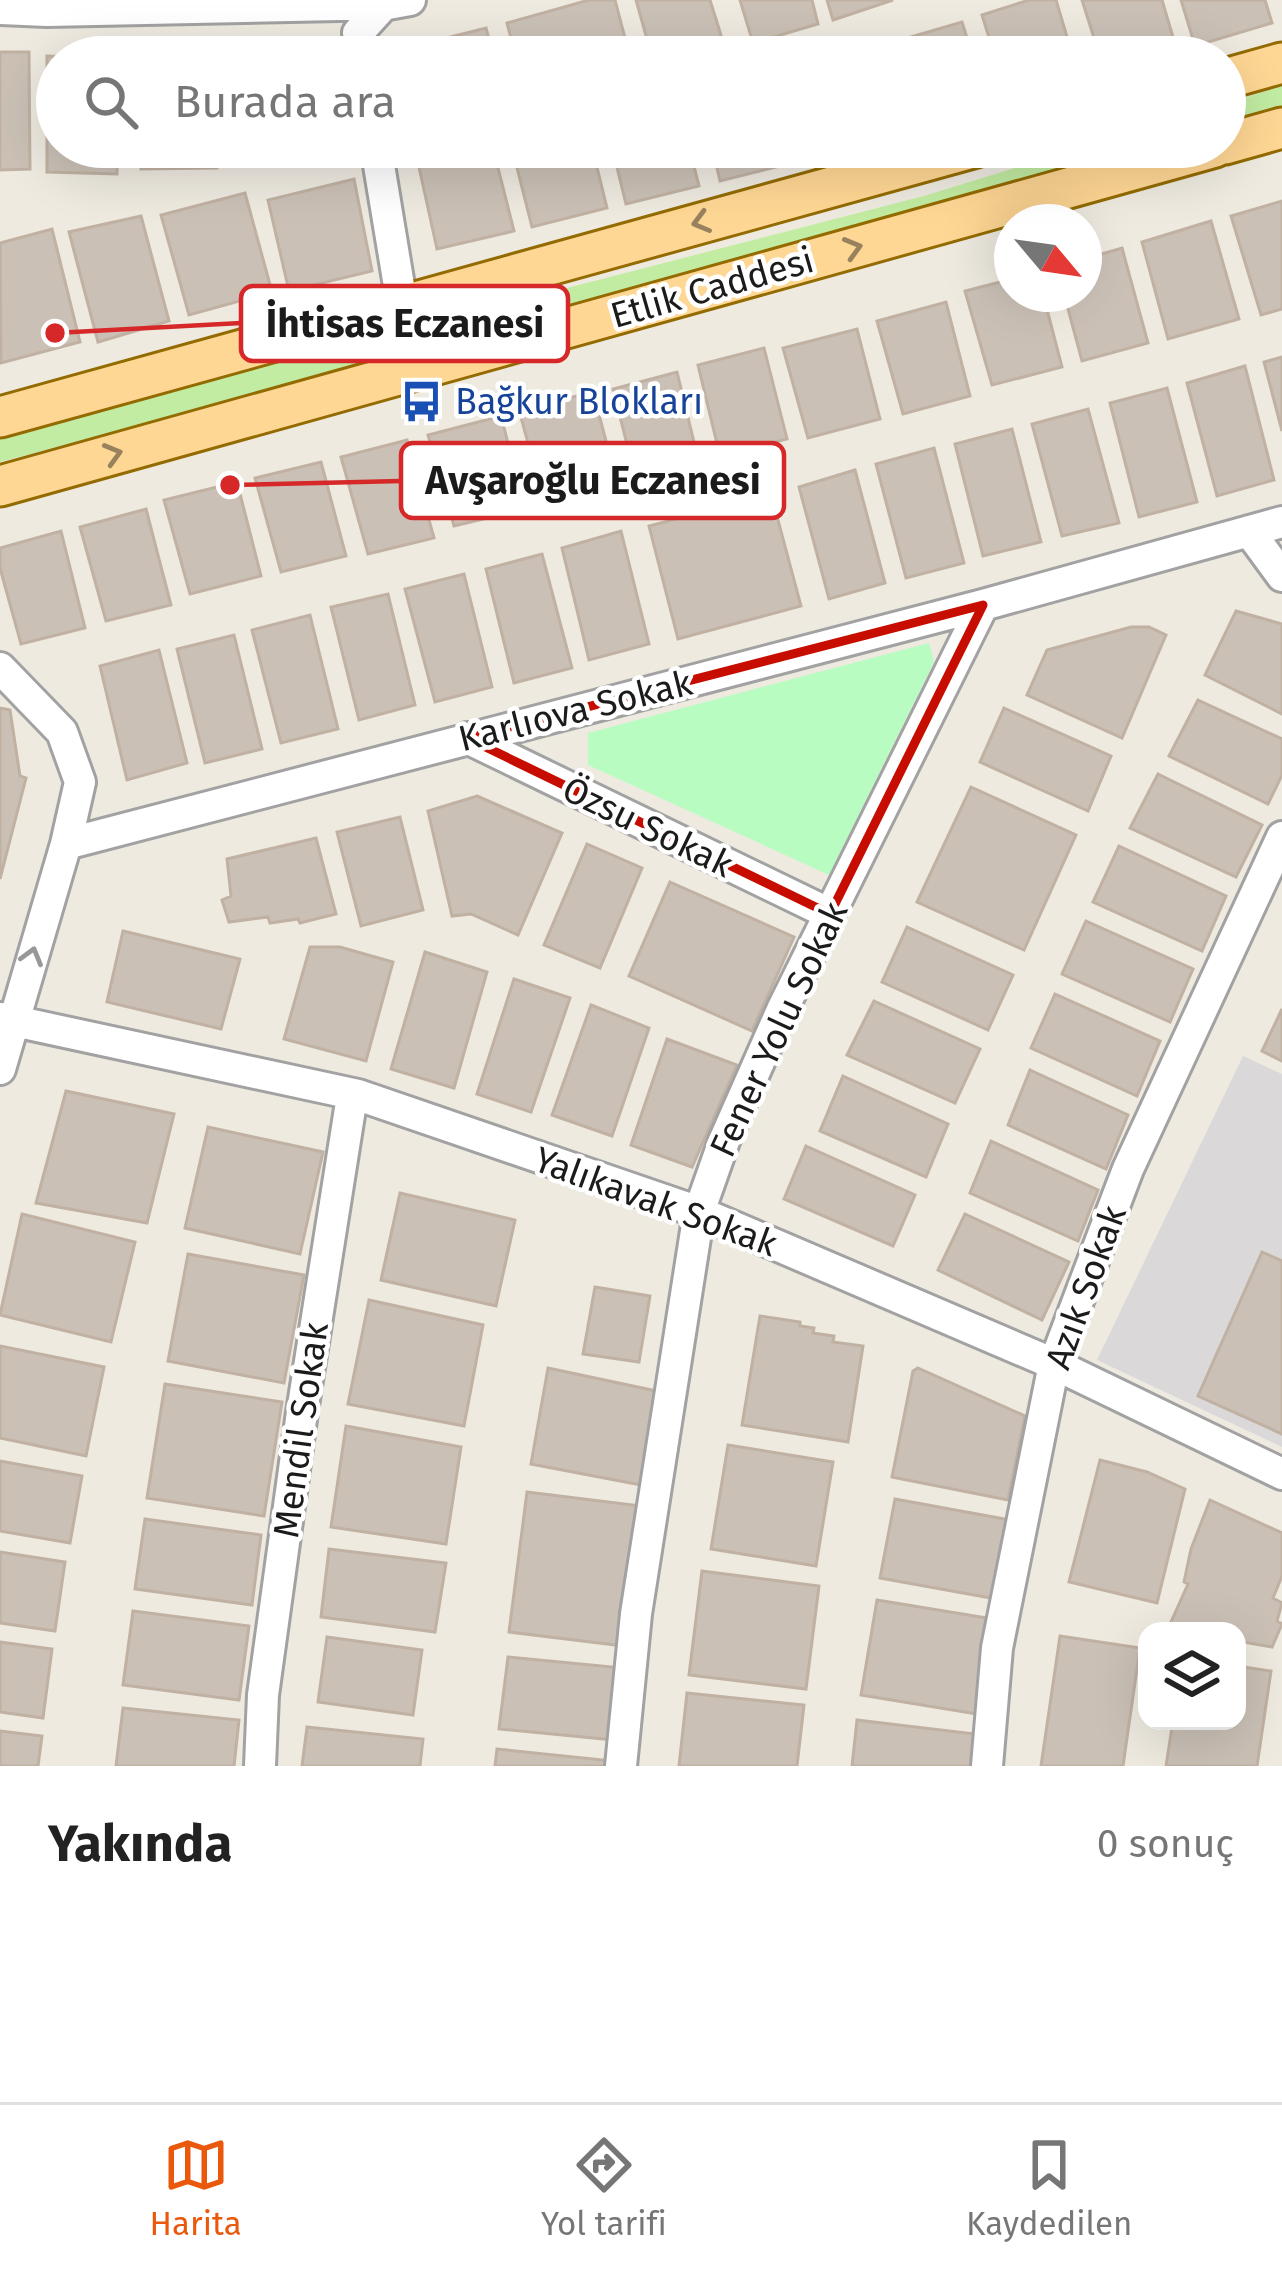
<!DOCTYPE html>
<html lang="tr">
<head>
<meta charset="utf-8">
<style>
	:root { --surface:#fff; --page:#f2f2f2; --text:#222; --muted:#767676; --line:#e0e0e0; --accent:#ea580c }
	body { margin:0; font-family:"Fira Sans",sans-serif; background:var(--page); color:var(--text) }
	.controls { position:absolute; right:36px; bottom:36px; display:grid; overflow:hidden; border-radius:24px; box-shadow:0 12px 48px #0002 }
	.controls button { width:108px; height:108px; display:grid; place-items:center; padding:0; border:0; border-bottom:3px solid var(--line); background:var(--surface); color:var(--text); font:60px sans-serif }
	.compass { position:absolute; left:994px; top:204px; width:108px; height:108px; border-radius:50%; background:var(--surface); box-shadow:0 12px 48px #0002; rotate:119deg }
	.list { margin:0; padding:0; list-style:none }
	h2 { display:flex; justify-content:space-between; align-items:center; height:156px; margin:0; padding:0 48px; font-size:51px }
	h2 small { font-size:39px; font-weight:400; color:var(--muted) }
	.icon { flex:none; width:66px; height:66px; fill:none; stroke:currentColor; stroke-width:2; stroke-linecap:round; stroke-linejoin:round }
	.map { position:relative; flex:none; width:1282px; height:1766px; overflow:hidden }
	.search { position:absolute; background:var(--surface); box-shadow:0 12px 48px #0002; left:36px; right:36px; top:36px; height:132px; display:flex; align-items:center; gap:30px; box-sizing:border-box; padding:0 42px; border-radius:66px; color:var(--muted); font-size:45px }
	.sheet { height:336px; background:var(--surface) }
	nav { display:flex; justify-content:space-around; align-items:center; box-sizing:border-box; height:168px; border-top:3px solid var(--line); background:var(--surface); font-size:33px; color:var(--muted) }
	nav a { display:grid; justify-items:center; gap:6px }
	nav .on { color:var(--accent) }
	.map>svg:first-child { display:block }
	.residential { fill:#dad8d8 }
	.grass { fill:#c2eca2 }
	.park { fill:#b9fcc2 }
	.building { fill:#cac0b6; stroke:#c0b1a2; stroke-width:3 }
	.lines { fill:none; stroke-linecap:round; stroke-linejoin:round }
	.minor-casing { stroke:#a2a2a2; stroke-width:36 }
	.major-casing { stroke:#936b00; stroke-width:45 }
	.minor { stroke:#fff; stroke-width:30 }
	.major { stroke:#ffd794; stroke-width:39 }
	.oneway { stroke:#98825e }
	.oneway2 { stroke:#989898 }
	.marked { fill:none; stroke:#c70c00; stroke-width:9; stroke-linejoin:round }
	.labels { text-anchor:middle; stroke-width:9; stroke-linejoin:round; paint-order:stroke }
	.street-label { font-size:36px; fill:#1b1b1b; stroke:#fff }
	.transit-label { font-size:36px; fill:#164399; stroke:#fff; text-anchor:start }
	.leader { fill:none; stroke:#d62828; stroke-width:4.5 }
	.callout-dot { fill:#d62828; stroke:#fff; stroke-width:4.5 }
	.callout { fill:#fff; stroke:#d62828; stroke-width:4.5 }
	.callout-label { font-size:39px; text-anchor:middle; font-weight:bold; fill:#1b1b1b }
</style>
</head>
<body>
<div class="map">
<svg width="1282" height="1766" viewBox="0 0 1282 1766">
	<rect width="100%" height="100%" fill="#eeeae0"/>
	<path class="residential" d="M 1243,1056 L 1282,1074 L 1282,1447 L 1097,1360 Z"/>
	<path class="grass" d="M 1282,86 L 1282,114 L 1225,130 L 1225,104 Z
		M 1083,147 L 1167,147 L 918,219 L 0,462 L 0,434 L 924,196 Z"/>
	<path class="park" d="M 929,643 L 934,662 L 829,875 L 588,765 L 588,733 Z"/>
	<path class="building" d="M 589,0 L 615,0 L 630,57 L 516,57 L 507,23 Z
		M 636,0 L 710,0 L 725,48 L 695,57 L 652,57 Z
		M 740,0 L 812,0 L 818,24 L 753,43 Z
		M 827,0 L 893,0 L 833,20 Z
		M 1029,0 L 1056,0 L 1073,57 L 995,57 L 982,15 Z
		M 1082,0 L 1162,0 L 1177,51 L 1156,57 L 1100,57 Z
		M 1181,0 L 1265,0 L 1272,23 L 1195,46 Z
		M 962,22 L 973,57 L 894,57 L 890,43 Z
		M 486,28 L 494,57 L 400,57 L 398,50 Z
		M 0,52 L 29,52 L 30,169 L 0,170 Z
		M 143,53 L 227,55 L 143,57 Z
		M 47,56 L 81,57 L 57,57 L 57,147 L 118,147 L 117,174 L 47,172 Z
		M 142,147 L 219,147 L 217,168 L 141,169 Z
		M 237,147 L 344,147 L 346,157 L 236,158 Z
		M 592,147 L 607,208 L 532,227 L 512,148 Z
		M 612,147 L 689,147 L 699,186 L 626,204 Z
		M 712,147 L 792,147 L 796,162 L 720,181 Z
		M 493,148 L 514,231 L 437,249 L 419,167 Z
		M 354,179 L 372,271 L 289,291 L 268,200 Z
		M 245,193 L 272,292 L 189,315 L 161,215 Z
		M 1282,201 L 1282,309 L 1261,315 L 1231,216 Z
		M 141,216 L 169,321 L 98,342 L 69,232 Z
		M 1211,221 L 1239,319 L 1168,339 L 1142,242 Z
		M 52,229 L 80,342 L 1,363 L 0,243 Z
		M 1122,248 L 1148,343 L 1082,361 L 1064,294 L 1084,294 L 1084,259 Z
		M 1012,279 L 1012,294 L 1043,294 L 1062,367 L 992,385 L 965,291 Z
		M 946,302 L 970,396 L 903,414 L 877,321 Z
		M 857,329 L 880,419 L 808,438 L 783,348 Z
		M 764,348 L 787,439 L 720,456 L 698,365 Z
		M 1282,357 L 1282,431 L 1264,362 Z
		M 1245,366 L 1274,480 L 1217,496 L 1187,383 Z
		M 677,372 L 699,463 L 636,480 L 613,389 Z
		M 1167,388 L 1197,502 L 1139,517 L 1110,403 Z
		M 593,392 L 618,486 L 545,505 L 519,410 Z
		M 1088,409 L 1119,523 L 1062,536 L 1032,424 Z
		M 501,416 L 525,509 L 454,526 L 428,435 Z
		M 1012,429 L 1041,542 L 983,556 L 955,444 Z
		M 407,440 L 434,538 L 368,554 L 341,457 Z
		M 934,448 L 964,563 L 906,578 L 876,464 Z
		M 321,462 L 346,556 L 281,572 L 255,478 Z
		M 855,470 L 885,583 L 829,599 L 799,487 Z
		M 237,482 L 261,576 L 190,594 L 164,500 Z
		M 771,494 L 801,606 L 678,639 L 649,526 Z
		M 146,509 L 171,605 L 106,621 L 80,527 Z
		M 61,531 L 85,628 L 21,644 L 0,568 L 0,548 Z
		M 621,531 L 649,644 L 589,660 L 562,548 Z
		M 542,554 L 572,668 L 514,683 L 486,569 Z
		M 464,574 L 492,687 L 435,702 L 405,589 Z
		M 388,594 L 415,705 L 359,720 L 331,607 Z
		M 1236,611 L 1282,624 L 1282,714 L 1205,675 Z
		M 310,615 L 338,729 L 281,743 L 252,630 Z
		M 1131,627 L 1149,627 L 1166,635 L 1122,738 L 1027,695 L 1047,650 Z
		M 234,635 L 262,749 L 205,763 L 177,649 Z
		M 159,650 L 187,763 L 127,780 L 100,666 Z
		M 1198,700 L 1282,739 L 1282,775 L 1268,804 L 1169,756 Z
		M 0,708 L 10,710 L 20,776 L 26,778 L 0,879 Z
		M 1004,708 L 1111,756 L 1088,811 L 980,762 Z
		M 1158,774 L 1262,825 L 1236,877 L 1130,828 Z
		M 971,787 L 1076,835 L 1024,950 L 917,902 Z
		M 477,796 L 562,833 L 518,935 L 471,914 L 452,916 L 428,811 Z
		M 400,817 L 423,910 L 361,926 L 337,832 Z
		M 316,838 L 336,914 L 300,923 L 298,919 L 270,923 L 268,917 L 229,922 L 222,900 L 231,896 L 227,859 Z
		M 587,844 L 642,868 L 600,968 L 544,945 Z
		M 1119,846 L 1226,896 L 1202,951 L 1093,902 Z
		M 670,882 L 794,937 L 752,1031 L 629,976 Z
		M 1086,921 L 1193,969 L 1170,1022 L 1062,974 Z
		M 907,927 L 1013,975 L 988,1030 L 882,982 Z
		M 123,931 L 240,959 L 221,1029 L 107,1002 Z
		M 310,947 L 340,947 L 393,962 L 366,1061 L 284,1039 Z
		M 425,952 L 487,972 L 454,1088 L 391,1069 Z
		M 514,979 L 570,998 L 531,1112 L 477,1094 Z
		M 1055,994 L 1160,1041 L 1137,1096 L 1031,1048 Z
		M 874,1001 L 980,1049 L 955,1103 L 847,1055 Z
		M 591,1005 L 649,1028 L 612,1136 L 552,1115 Z
		M 1282,1009 L 1282,1061 L 1262,1051 Z
		M 667,1039 L 737,1065 L 692,1167 L 631,1145 Z
		M 1030,1070 L 1128,1115 L 1106,1169 L 1008,1125 Z
		M 843,1076 L 948,1124 L 926,1177 L 820,1131 Z
		M 66,1091 L 174,1114 L 147,1223 L 36,1203 Z
		M 208,1127 L 323,1152 L 300,1254 L 185,1228 Z
		M 991,1141 L 1098,1190 L 1078,1241 L 970,1193 Z
		M 806,1146 L 915,1195 L 893,1246 L 784,1199 Z
		M 400,1193 L 515,1220 L 496,1306 L 381,1280 Z
		M 22,1214 L 135,1242 L 111,1342 L 0,1315 Z
		M 965,1214 L 1069,1262 L 1042,1320 L 938,1270 Z
		M 1262,1252 L 1282,1261 L 1282,1434 L 1198,1396 Z
		M 188,1254 L 304,1275 L 284,1383 L 168,1361 Z
		M 595,1287 L 650,1296 L 639,1362 L 583,1354 Z
		M 369,1300 L 483,1325 L 464,1426 L 348,1404 Z
		M 760,1316 L 800,1322 L 800,1326 L 814,1328 L 813,1333 L 834,1336 L 833,1342 L 863,1346 L 848,1442 L 742,1425 Z
		M 0,1346 L 104,1367 L 86,1456 L 0,1438 Z
		M 548,1368 L 661,1392 L 646,1486 L 531,1464 Z
		M 918,1368 L 1025,1416 L 1008,1500 L 892,1477 L 913,1371 Z
		M 165,1384 L 282,1402 L 264,1516 L 147,1498 Z
		M 346,1426 L 461,1447 L 446,1544 L 331,1527 Z
		M 728,1445 L 833,1462 L 816,1566 L 711,1549 Z
		M 1100,1460 L 1147,1472 L 1185,1489 L 1157,1603 L 1069,1582 Z
		M 0,1461 L 82,1476 L 70,1543 L 0,1531 Z
		M 527,1492 L 641,1506 L 624,1646 L 509,1632 Z
		M 895,1499 L 1010,1520 L 996,1599 L 880,1578 Z
		M 1210,1500 L 1282,1533 L 1282,1576 L 1273,1598 L 1282,1603 L 1277,1621 L 1282,1624 L 1272,1647 L 1237,1641 L 1237,1631 L 1190,1631 L 1171,1622 L 1188,1584 L 1184,1582 L 1191,1549 Z
		M 145,1519 L 261,1535 L 252,1605 L 135,1589 Z
		M 329,1549 L 446,1563 L 435,1632 L 321,1617 Z
		M 0,1552 L 65,1562 L 55,1631 L 0,1623 Z
		M 702,1571 L 819,1586 L 806,1689 L 689,1675 Z
		M 877,1600 L 993,1619 L 977,1714 L 861,1695 Z
		M 133,1611 L 249,1626 L 239,1700 L 123,1685 Z
		M 1060,1636 L 1140,1648 L 1123,1766 L 1041,1766 Z
		M 327,1637 L 422,1650 L 413,1715 L 318,1702 Z
		M 0,1642 L 52,1649 L 43,1718 L 0,1712 Z
		M 508,1657 L 623,1668 L 615,1740 L 499,1729 Z
		M 1237,1666 L 1271,1671 L 1257,1766 L 1166,1766 L 1173,1721 L 1237,1721 Z
		M 687,1693 L 804,1705 L 797,1766 L 679,1766 Z
		M 123,1708 L 239,1720 L 234,1766 L 116,1766 Z
		M 857,1720 L 975,1734 L 971,1766 L 852,1766 Z
		M 307,1727 L 423,1739 L 420,1766 L 302,1766 Z
		M 0,1731 L 42,1736 L 38,1766 L 0,1766 Z
		M 497,1749 L 613,1761 L 613,1766 L 495,1766 Z"/>
	<g class="lines">
		<defs>
			<path id="minor" d="M 0,9 L 47,11 L 388,4 L 410,0
				M 362,57 L 358,33 L 388,0
				M 376,147 L 402,304
				M 1249,531 L 1282,576
				M 0,668 L 62,732 L 80,782 L 66,844 L 983,605 L 1282,522
				M 467,738 L 830,914
				M 0,1018 L 358,1095 L 699,1212 L 1054,1364 L 1282,1474
				M 0,1069 L 66,844
				M 260,1766 L 263,1695 L 302,1412 L 352,1096
				M 621,1766 L 636,1614 L 699,1212 L 724,1141 L 782,1010 L 983,605
				M 987,1766 L 997,1648 L 1054,1364 L 1128,1169 L 1282,837"/>
			<path id="major" d="M 1225,79 L 1282,63
				M 1225,144 L 1282,128
				M 0,417 L 976,147
				M 0,486 L 1215,147"/>
		</defs>
		<use href="#minor" class="minor-casing"/>
		<use href="#major" class="major-casing"/>
		<use href="#minor" class="minor"/>
		<use href="#major" class="major"/>
	</g>
	<defs><path id="oneway-chevron" d="M-2-3.5L2.5 0L-2 3.5" fill="none" stroke-width="1.6" stroke-linecap="round" stroke-linejoin="round" transform="scale(3)"/></defs>
	<g class="oneway">
		<use href="#oneway-chevron" transform="translate(701 222) rotate(165)"/>
		<use href="#oneway-chevron" transform="translate(853 248) rotate(-16)"/>
		<use href="#oneway-chevron" transform="translate(113 454) rotate(-16)"/>
	</g>
	<use class="oneway2" href="#oneway-chevron" transform="translate(32 956) rotate(-74)"/>
	<path class="marked" d="M 983,605 L 830,914 L 467,738 Z"/>
	<defs>
		<symbol id="bus-bare" viewBox="-9 -9 18 18"><path d="M-5-6H5V4H4V6H2V4H-2V6H-4V4H-5ZM-3.5-4V0h7V-4ZM-3.5 1.2v1.5H-2V1.2ZM2 1.2v1.5H3.5V1.2Z" fill="#1a4fb4" stroke="#fff" stroke-width="2.5" paint-order="stroke"/></symbol>
	</defs>
	<g fill-rule="evenodd">
		<use href="#bus-bare" x="392" y="372" width="59" height="59"/>
	</g>
	<g class="labels">
		<g class="street-label">
			<text transform="translate(712 287) rotate(-16)" y="13">Etlik Caddesi</text>
			<text transform="translate(575 710) rotate(-14)" y="13">Karlıova Sokak</text>
			<text transform="translate(648 826) rotate(26)" y="13">Özsu Sokak</text>
			<text transform="translate(778 1029) rotate(-65)" y="13">Fener Yolu Sokak</text>
			<text transform="translate(656 1201) rotate(20)" y="13">Yalıkavak Sokak</text>
			<text transform="translate(1085 1287) rotate(-70)" y="13">Azık Sokak</text>
			<text transform="translate(300 1430) rotate(-82)" y="13">Mendil Sokak</text>
		</g>
		<g class="transit-label">
			<text x="455" y="414">Bağkur Blokları</text>
		</g>
	</g>
	<path class="leader" d="M55 333L241 323M230 485L401 481"/>
	<g class="callout-dot">
		<circle cx="55" cy="333" r="12"/>
		<circle cx="230" cy="485" r="12"/>
	</g>
	<g class="callout">
		<rect x="241" y="286" width="327" height="75" rx="12"/>
		<rect x="401" y="443" width="383" height="75" rx="12"/>
	</g>
	<g class="callout-label">
		<text x="405" y="337">İhtisas Eczanesi</text>
		<text x="593" y="494">Avşaroğlu Eczanesi</text>
	</g>
</svg>
<div class="controls">
<button><svg class="icon" aria-label="layers" viewBox="0 0 24 24"><path d="M12 4l9 5-9 5-9-5zM3 14l9 5 9-5"/></svg></button>
</div>
<svg class="compass" viewBox="-18 -18 36 36"><path d="M0-13l5 13h-10z" fill="#e53935"/><path d="M0 13l5-13h-10z" fill="#767676"/></svg>
<div class="search"><svg class="icon" aria-label="search" viewBox="0 0 24 24"><circle cx="10" cy="10" r="6"/><path d="M15 15l6 6"/></svg>Burada ara</div>
</div>
<section class="sheet">
<h2>Yakında<small>0 sonuç</small></h2>
<ul class="list">
</ul>
</section>
<nav>
<a class="on"><svg class="icon" aria-label="map" viewBox="0 0 24 24"><path d="M3 6l6-2 6 2 6-2v14l-6 2-6-2-6 2zM9 4v14M15 6v14"/></svg>Harita</a>
<a><svg class="icon" aria-label="directions" viewBox="0 0 24 24"><path d="M12 3l9 9-9 9-9-9zM9 14v-3h6M13 9l2 2-2 2"/></svg>Yol tarifi</a>
<a><svg class="icon" aria-label="saved" viewBox="0 0 24 24"><path d="M7 4h10v16l-5-4-5 4z"/></svg>Kaydedilen</a>
</nav>
</body>
</html>
